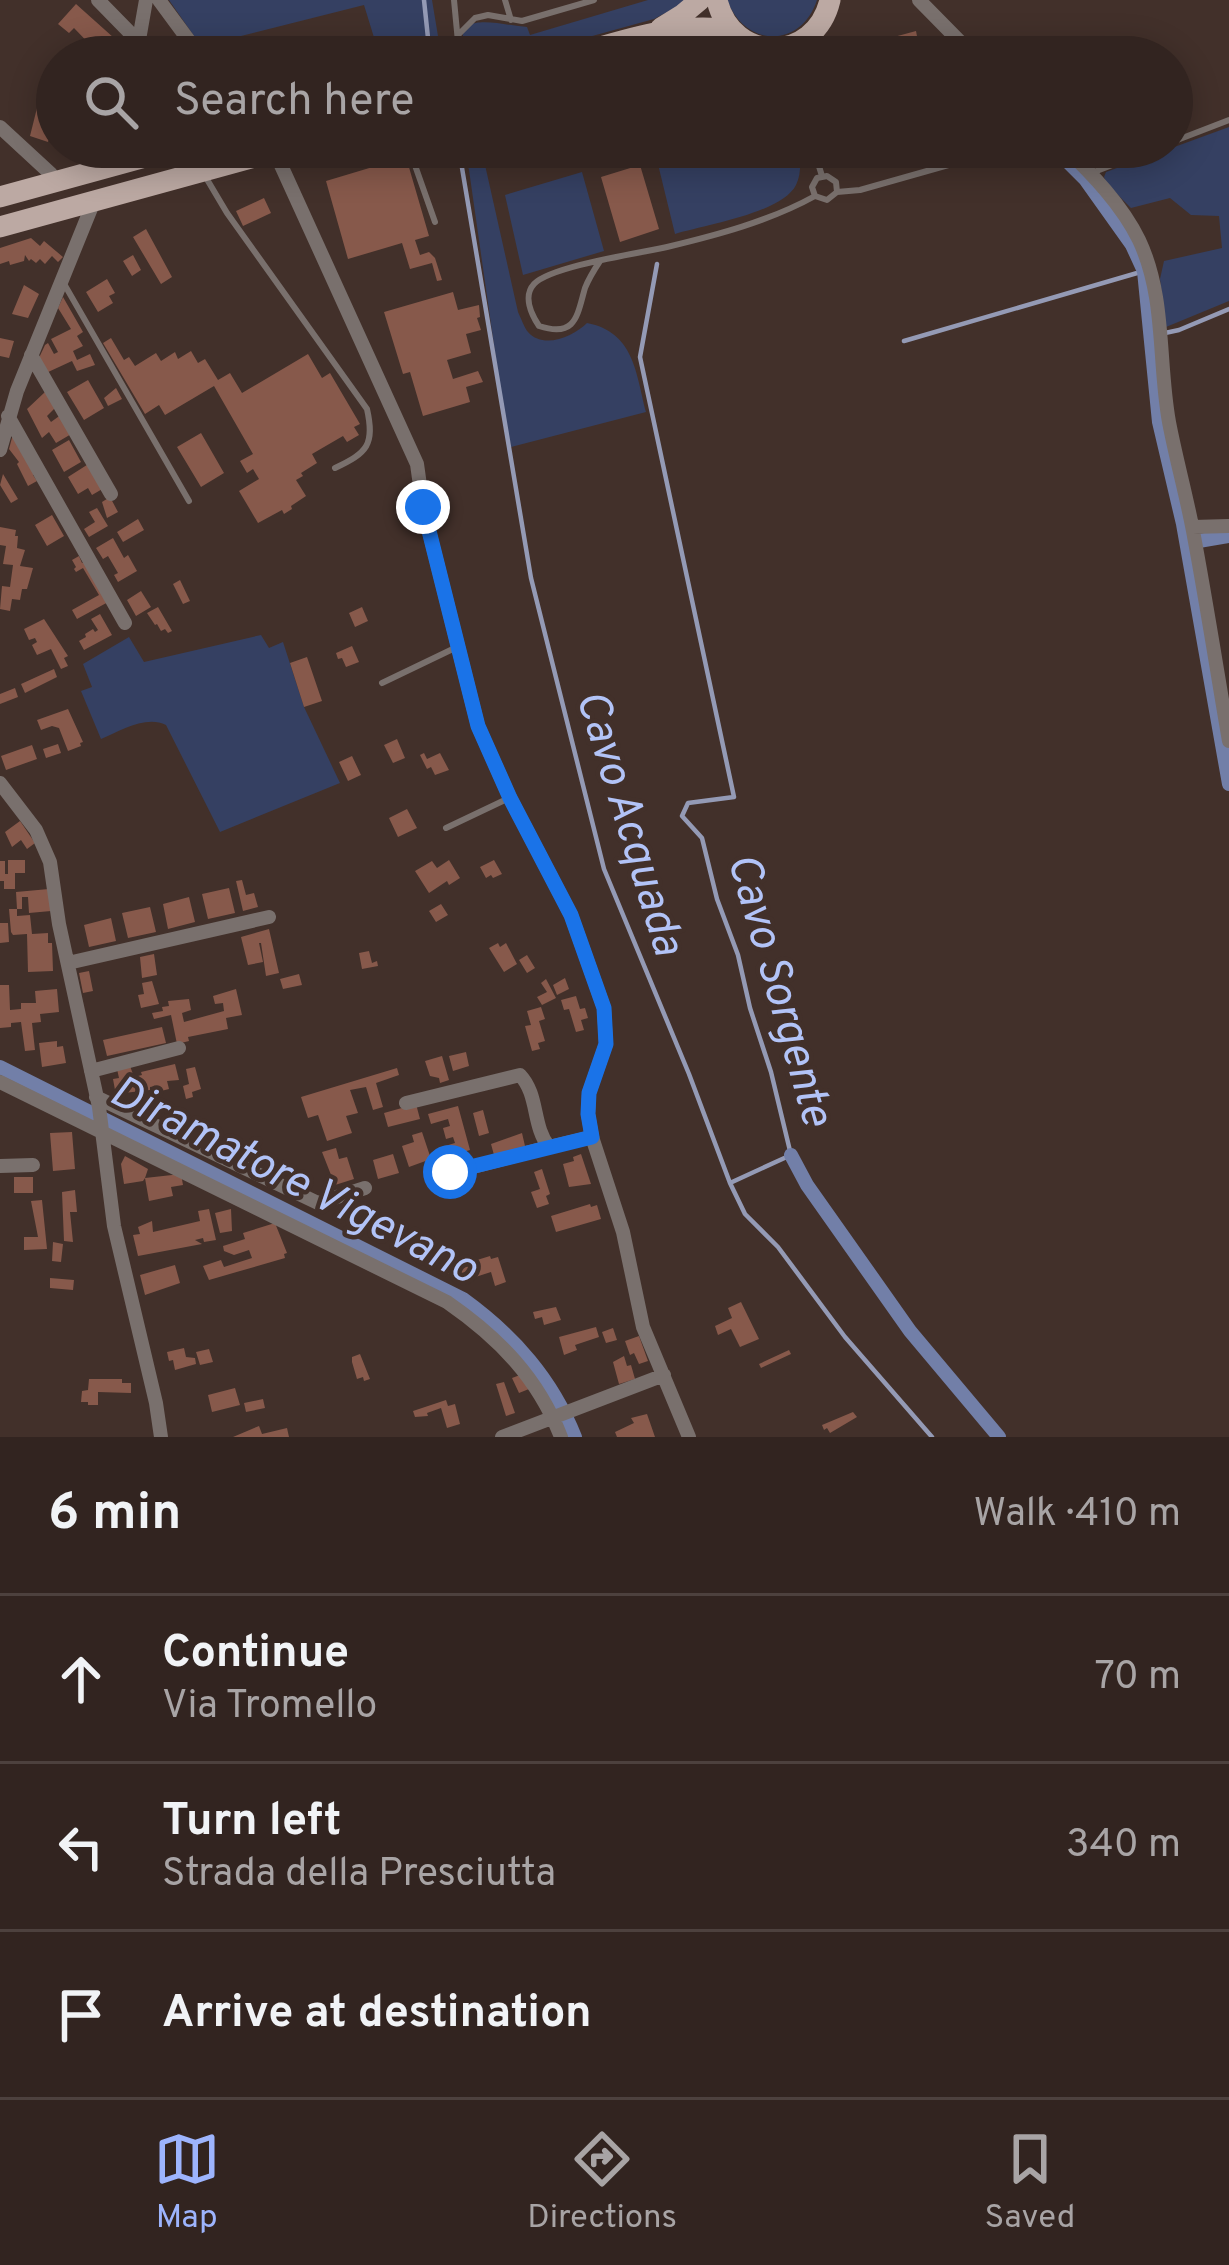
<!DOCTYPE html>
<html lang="en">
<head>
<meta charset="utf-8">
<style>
	:root { --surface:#322420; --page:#3a2c29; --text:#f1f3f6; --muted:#a8a4a5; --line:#4d413e; --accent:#9db4fd }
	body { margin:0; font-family:Overpass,sans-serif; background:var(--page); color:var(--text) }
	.stop { position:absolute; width:36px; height:36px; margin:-27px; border:9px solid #1a73e8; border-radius:50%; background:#fff }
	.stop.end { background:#1a73e8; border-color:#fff; box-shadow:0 3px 12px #0008 }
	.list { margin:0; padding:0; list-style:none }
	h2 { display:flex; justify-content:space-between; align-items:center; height:156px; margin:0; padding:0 48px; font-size:51px }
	h2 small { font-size:39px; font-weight:400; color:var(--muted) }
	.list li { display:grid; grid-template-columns:78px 1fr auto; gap:36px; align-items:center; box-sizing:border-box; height:168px; padding:0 48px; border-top:3px solid var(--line) }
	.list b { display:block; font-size:45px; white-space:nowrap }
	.list p { margin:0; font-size:39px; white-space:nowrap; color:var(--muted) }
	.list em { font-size:39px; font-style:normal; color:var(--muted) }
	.icon { flex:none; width:66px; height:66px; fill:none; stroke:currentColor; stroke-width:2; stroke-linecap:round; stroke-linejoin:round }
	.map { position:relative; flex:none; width:1229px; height:1437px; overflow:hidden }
	.search { position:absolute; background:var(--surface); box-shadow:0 6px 30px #0003; left:36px; right:36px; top:36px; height:132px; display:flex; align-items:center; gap:30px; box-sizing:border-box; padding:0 42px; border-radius:66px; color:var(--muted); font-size:45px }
	.sheet { height:660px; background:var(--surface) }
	nav { display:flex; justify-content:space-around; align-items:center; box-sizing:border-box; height:168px; border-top:3px solid var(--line); background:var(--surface); font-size:33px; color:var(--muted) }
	nav a { display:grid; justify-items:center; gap:6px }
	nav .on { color:var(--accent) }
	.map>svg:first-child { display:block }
	.green { fill:#354062 }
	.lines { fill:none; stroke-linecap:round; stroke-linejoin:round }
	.stream { stroke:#949ab5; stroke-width:4.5 }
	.canal { stroke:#727fa8; stroke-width:14 }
	.building { fill:#87594b }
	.lane { stroke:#79706d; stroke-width:6 }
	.street { stroke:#79706d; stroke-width:14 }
	.primary { stroke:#bca9a3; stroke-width:21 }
	.route { stroke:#1a73e8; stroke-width:15 }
	.labels { text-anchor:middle; stroke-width:9; stroke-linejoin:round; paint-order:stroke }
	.water-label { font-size:45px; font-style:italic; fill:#b2c3f7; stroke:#42302a }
</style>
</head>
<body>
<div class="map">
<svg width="1229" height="1437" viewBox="0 0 1229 1437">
	<rect width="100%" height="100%" fill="#42302a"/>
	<path class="green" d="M 169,0 L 432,0 L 438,36 L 437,57 L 380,57 L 364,5 L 201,46 Z
		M 648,0 L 690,0 L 654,19 L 516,57 L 470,57 C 442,6 504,26 527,27 L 530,35 Z
		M 727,0 L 817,0 C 801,49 745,48 727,0 Z
		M 1229,127 L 1229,301 L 1166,327 L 1160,279 L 1164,261 L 1222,248 L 1219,216 L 1191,215 L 1170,198 L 1131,208 L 1107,184 L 1104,177 L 1106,172 Z
		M 462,147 L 481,147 L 518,312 C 520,316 525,329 528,332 C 544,350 574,336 587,323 C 634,332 636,373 646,412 L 511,447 L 502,401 L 469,170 Z
		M 670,147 L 799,147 C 800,159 802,173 796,185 C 782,213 705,225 675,234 L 655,152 Z
		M 582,172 L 604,251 L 523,275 L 505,195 Z
		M 261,635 L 269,648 L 283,642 L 304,707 L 340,783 L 220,832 L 166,725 C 146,715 120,731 101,739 L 81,691 L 92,687 L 83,664 L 129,637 L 144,662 Z"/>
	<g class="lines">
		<path class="stream" d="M 424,0 L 430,57
			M 456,147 L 460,156 L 531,578 L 604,869 L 689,1074 L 730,1183 L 745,1214 L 778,1247 L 845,1337 L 932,1437
			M 657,264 L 640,357 L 734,797 L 688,803 L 682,816 L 702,838 L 717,899 L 738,955 L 750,1008 L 771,1072 L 791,1155 L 730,1183
			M 1151,336 L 1179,330 L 1229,309
			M 904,341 L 1144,271"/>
		<path class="canal" d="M 952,47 L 963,57
			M 1053,147 L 1085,179 L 1132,245 L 1144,271 L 1159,422 L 1183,524 L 1229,784
			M 1187,543 L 1229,536
			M 0,1067 L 463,1299 C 514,1336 552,1379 575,1437
			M 791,1155 L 807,1185 L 910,1331 L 999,1437"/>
	</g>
	<path class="building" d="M 76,4 L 114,38 L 100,55 L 74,28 L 69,33 L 58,24 Z
		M 916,31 L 921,57 L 871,57 L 868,44 Z
		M 172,44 L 182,57 L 163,57 L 159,53 Z
		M 44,80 L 57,83 L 57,106 L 48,142 L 30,136 Z
		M 406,157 L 429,236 L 415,240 L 420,255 L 429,252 L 435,258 L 442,280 L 437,281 L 432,263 L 410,269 L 402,243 L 348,259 L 326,181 Z
		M 640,165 L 659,229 L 620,242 L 601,177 Z
		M 264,198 L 271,213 L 243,226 L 236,211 Z
		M 146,229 L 172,277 L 161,284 L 133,237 Z
		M 31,238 L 40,246 L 44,241 L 63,257 L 58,262 L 52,256 L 45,264 L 40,259 L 36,263 L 31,259 L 29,261 L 25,255 L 24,261 L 10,265 L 9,261 L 0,264 L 0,248 Z
		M 133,255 L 141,270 L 132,276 L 123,261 Z
		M 107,279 L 115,293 L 109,296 L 113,303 L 98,312 L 86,292 Z
		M 24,285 L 39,294 L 28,318 L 12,314 Z
		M 453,292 L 458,310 L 479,305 L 480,317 L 477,318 L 481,330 L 466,334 L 471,353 L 447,360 L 453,379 L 478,371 L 483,382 L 466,387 L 470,402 L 423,416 L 410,372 L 403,374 L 384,312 Z
		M 63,297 L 83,332 L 77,336 L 83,346 L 73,351 L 77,360 L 90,354 L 95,365 L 77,371 L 72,361 L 46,373 L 38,360 L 45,345 L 48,343 L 54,354 L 58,352 L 51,339 L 71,329 L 58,308 Z
		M 0,338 L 14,341 L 9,358 L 0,356 Z
		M 111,338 L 124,360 L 129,357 L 135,366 L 156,353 L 161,361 L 175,352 L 178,359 L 191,351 L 198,363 L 205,359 L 218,380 L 230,373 L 242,393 L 308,354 L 322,378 L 330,373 L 360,424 L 354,427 L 359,435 L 347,442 L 343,436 L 312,454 L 317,463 L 301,473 L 303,476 L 296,480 L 306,496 L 291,506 L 292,509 L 284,514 L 282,510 L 258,523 L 239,491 L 259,479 L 253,469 L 247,473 L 240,461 L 253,454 L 214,386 L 165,415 L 159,405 L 145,414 L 103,343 Z
		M 88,380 L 104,408 L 84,420 L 67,392 Z
		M 116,388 L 122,399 L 108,406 L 104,398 Z
		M 45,392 L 55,408 L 47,416 L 51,422 L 62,414 L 73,433 L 56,443 L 49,432 L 42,438 L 27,409 Z
		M 201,433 L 224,473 L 201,487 L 177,447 Z
		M 13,434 L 36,474 L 33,475 L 37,481 L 28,486 L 17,464 L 19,462 L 9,449 Z
		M 69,440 L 81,462 L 64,472 L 52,450 Z
		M 90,463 L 104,488 L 92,495 L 88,488 L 78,494 L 68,477 Z
		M 3,474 L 18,499 L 11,503 L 0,485 Z
		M 110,497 L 118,512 L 107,518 L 102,502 Z
		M 97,508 L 108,526 L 89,537 L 84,529 L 95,522 L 89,512 Z
		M 52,515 L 64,536 L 47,546 L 35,525 Z
		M 138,519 L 144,530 L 123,542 L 117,532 Z
		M 0,527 L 16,530 L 15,536 L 18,536 L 17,548 L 25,550 L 20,566 L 33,568 L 27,589 L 22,589 L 20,600 L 12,599 L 10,611 L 0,609 L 2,586 L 10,587 L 13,565 L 3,564 L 6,546 L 0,545 Z
		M 113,538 L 124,558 L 128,555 L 137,571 L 118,582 L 114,575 L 118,573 L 108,556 L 103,559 L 96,548 Z
		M 79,556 L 82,563 L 86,561 L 110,601 L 77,619 L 72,610 L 99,595 L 83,568 L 76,572 L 74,569 L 76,567 L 72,560 Z
		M 180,580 L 190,601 L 183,604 L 173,584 Z
		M 141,591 L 151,607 L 136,616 L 127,600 Z
		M 158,607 L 172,631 L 168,633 L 165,629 L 161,631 L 157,624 L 155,625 L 147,613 Z
		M 362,607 L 368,621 L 355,627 L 349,613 Z
		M 100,614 L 112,635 L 84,650 L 79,641 L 86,637 L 85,634 L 93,629 L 95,632 L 98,630 L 91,619 Z
		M 44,619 L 68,656 L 64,658 L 68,666 L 61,669 L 51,649 L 37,655 L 32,645 L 37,642 L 35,638 L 29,640 L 24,629 Z
		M 352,646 L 359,662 L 346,667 L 342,658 L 338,659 L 336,653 Z
		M 307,657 L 322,701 L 304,707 L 290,663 Z
		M 54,669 L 57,677 L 25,693 L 21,684 Z
		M 15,688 L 18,697 L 0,704 L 0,694 Z
		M 68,709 L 83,742 L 80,743 L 81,746 L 68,751 L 59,728 L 52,726 L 41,730 L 37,720 Z
		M 397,739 L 405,758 L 393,763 L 384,745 Z
		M 58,744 L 61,753 L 46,758 L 43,749 Z
		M 32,745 L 37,759 L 6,770 L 1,756 Z
		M 424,753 L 427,759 L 440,753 L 449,770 L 435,775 L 431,767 L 427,769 L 420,755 Z
		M 352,756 L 361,775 L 348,781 L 339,762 Z
		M 407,809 L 417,828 L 398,837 L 389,818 Z
		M 20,821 L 35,843 L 27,849 L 21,840 L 12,847 L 5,832 Z
		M 8,860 L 25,860 L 25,873 L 15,873 L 15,889 L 4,889 L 4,881 L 0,881 L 0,861 L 5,861 L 5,874 L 8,874 Z
		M 449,860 L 460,878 L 449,885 L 447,881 L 429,893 L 415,871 L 432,861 L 437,868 Z
		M 494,860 L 502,874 L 493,878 L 491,875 L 486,878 L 480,867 Z
		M 242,880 L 246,895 L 254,893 L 258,907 L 243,911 L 236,881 Z
		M 229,888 L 235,913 L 208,919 L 202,894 Z
		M 49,889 L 51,911 L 29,913 L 28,897 L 22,897 L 22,909 L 17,909 L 16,892 Z
		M 189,897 L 195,922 L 168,929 L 163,904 Z
		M 441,904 L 448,915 L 436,922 L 429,911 Z
		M 150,907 L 156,932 L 128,938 L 122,913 Z
		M 9,909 L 17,909 L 17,916 L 30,915 L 32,934 L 48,933 L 48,943 L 52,943 L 53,971 L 28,972 L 27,934 L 13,935 L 11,932 Z
		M 111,918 L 116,941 L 89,947 L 84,925 Z
		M 0,923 L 8,923 L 9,942 L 0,943 Z
		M 269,929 L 279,973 L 266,976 L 261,943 L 259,943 L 263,962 L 248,965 L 241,937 Z
		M 498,943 L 500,947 L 506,943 L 517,964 L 504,972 L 489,948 Z
		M 369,951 L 372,963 L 377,961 L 378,966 L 362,969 L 359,953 Z
		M 154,954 L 157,975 L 142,978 L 140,957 Z
		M 527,955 L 535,968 L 527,973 L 519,960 Z
		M 89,971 L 93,991 L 83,993 L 79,973 Z
		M 299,974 L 302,985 L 283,989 L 280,979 Z
		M 565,978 L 569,989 L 557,995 L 553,985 Z
		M 546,979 L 556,998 L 542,1005 L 537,997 L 547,992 L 541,983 Z
		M 152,981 L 159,1004 L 141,1008 L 138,995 L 144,994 L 142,983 Z
		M 0,985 L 9,985 L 10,1010 L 21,1009 L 21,1003 L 36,1003 L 35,991 L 57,989 L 59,1012 L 40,1014 L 41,1022 L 32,1023 L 35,1050 L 25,1051 L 21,1022 L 11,1023 L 11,1027 L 0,1028 Z
		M 236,989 L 242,1015 L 226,1018 L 228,1029 L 188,1037 L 189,1041 L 177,1044 L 171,1015 L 154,1019 L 152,1013 L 163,1011 L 162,1007 L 169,1006 L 168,1001 L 189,999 L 191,1010 L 182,1013 L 184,1022 L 224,1011 L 223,1003 L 215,1004 L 213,996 Z
		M 576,996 L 580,1009 L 585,1008 L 588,1018 L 581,1020 L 584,1030 L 576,1032 L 569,1009 L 564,1010 L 561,1000 Z
		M 541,1007 L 545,1019 L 539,1021 L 545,1041 L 538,1043 L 540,1049 L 532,1051 L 525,1026 L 531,1025 L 527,1011 Z
		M 162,1027 L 166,1043 L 107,1056 L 103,1040 Z
		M 57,1041 L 57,1047 L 63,1046 L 66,1063 L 42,1067 L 39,1043 Z
		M 466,1052 L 469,1066 L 453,1071 L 449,1056 Z
		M 442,1056 L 449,1080 L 440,1083 L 439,1078 L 430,1076 L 425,1061 Z
		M 175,1064 L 179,1080 L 167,1081 L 169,1089 L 157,1092 L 156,1086 L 150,1087 L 150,1090 L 124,1093 L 123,1088 L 115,1090 L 113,1079 L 119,1078 L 117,1069 L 130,1066 L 134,1077 L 142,1075 L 141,1072 Z
		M 195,1067 L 201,1089 L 192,1092 L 193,1097 L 186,1099 L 183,1086 L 189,1084 L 186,1069 Z
		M 397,1068 L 399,1075 L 376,1083 L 383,1107 L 373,1110 L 366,1087 L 350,1090 L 358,1113 L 346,1116 L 352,1133 L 327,1141 L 318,1115 L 308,1118 L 301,1097 Z
		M 416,1104 L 420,1119 L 388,1127 L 384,1113 Z
		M 458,1106 L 470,1150 L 440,1159 L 438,1148 L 455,1143 L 453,1137 L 446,1139 L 443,1128 L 450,1126 L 448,1119 L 431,1124 L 428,1114 Z
		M 483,1110 L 489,1133 L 479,1136 L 473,1113 Z
		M 72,1132 L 75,1169 L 53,1171 L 50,1133 Z
		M 422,1132 L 431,1159 L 409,1167 L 402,1146 L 414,1142 L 412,1135 Z
		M 522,1133 L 525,1146 L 494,1155 L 491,1144 Z
		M 336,1148 L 339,1159 L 347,1157 L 354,1179 L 335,1185 L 322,1152 Z
		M 393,1154 L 399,1173 L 378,1179 L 373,1160 Z
		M 581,1154 L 591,1184 L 569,1187 L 563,1164 L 574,1161 L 573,1157 Z
		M 125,1156 L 148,1169 L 145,1178 L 181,1174 L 183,1185 L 171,1187 L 173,1196 L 149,1201 L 145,1178 L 143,1181 L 124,1184 L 121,1164 Z
		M 542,1169 L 550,1194 L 546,1196 L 549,1204 L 537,1208 L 531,1192 L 540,1189 L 534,1172 Z
		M 14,1177 L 33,1177 L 33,1193 L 14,1193 Z
		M 75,1190 L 77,1212 L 70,1212 L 73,1242 L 64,1241 L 62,1192 Z
		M 42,1200 L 47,1249 L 24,1250 L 24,1237 L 38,1237 L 31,1201 Z
		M 590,1204 L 591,1207 L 597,1205 L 601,1219 L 556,1232 L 551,1216 Z
		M 209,1209 L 216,1240 L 204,1242 L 203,1238 L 195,1240 L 202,1244 L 138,1256 L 133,1235 L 140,1234 L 138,1227 L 152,1221 L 153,1232 L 200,1221 L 198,1211 Z
		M 231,1209 L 232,1231 L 220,1233 L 215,1213 Z
		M 275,1223 L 287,1253 L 284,1254 L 285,1258 L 209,1280 L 203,1266 L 221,1260 L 224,1267 L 252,1258 L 249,1250 L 234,1255 L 224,1251 L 223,1246 L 245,1239 L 243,1233 Z
		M 53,1242 L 63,1244 L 61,1262 L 52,1261 Z
		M 490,1256 L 491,1259 L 498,1257 L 506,1282 L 495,1286 L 491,1272 L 463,1281 L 448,1273 L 478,1263 L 477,1260 Z
		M 175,1265 L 180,1283 L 145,1295 L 140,1275 Z
		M 50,1278 L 74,1280 L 73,1290 L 50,1288 Z
		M 741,1302 L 759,1339 L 740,1347 L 731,1329 L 718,1335 L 715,1326 L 732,1318 L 728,1308 Z
		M 556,1307 L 561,1320 L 544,1325 L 542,1317 L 535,1319 L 533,1312 Z
		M 596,1327 L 599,1337 L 575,1345 L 577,1350 L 564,1355 L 559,1337 Z
		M 613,1328 L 617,1340 L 606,1343 L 602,1332 Z
		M 639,1336 L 648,1361 L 639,1364 L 634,1353 L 630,1355 L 625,1341 Z
		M 184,1348 L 186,1357 L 195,1358 L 196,1364 L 175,1370 L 173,1360 L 169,1361 L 167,1352 Z
		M 209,1349 L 213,1362 L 200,1365 L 196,1352 Z
		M 789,1350 L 791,1354 L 761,1368 L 759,1364 Z
		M 360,1354 L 370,1379 L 364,1381 L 363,1377 L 357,1379 L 352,1362 L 352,1357 Z
		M 624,1356 L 627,1366 L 631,1365 L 635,1379 L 619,1384 L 613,1362 Z
		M 520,1375 L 529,1389 L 519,1393 L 512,1378 Z
		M 89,1379 L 122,1379 L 122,1383 L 131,1383 L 131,1393 L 98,1392 L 98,1405 L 88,1405 L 88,1402 L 81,1402 L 82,1391 L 88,1390 Z
		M 504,1382 L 515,1413 L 506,1416 L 496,1384 Z
		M 235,1388 L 240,1405 L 212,1412 L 208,1395 Z
		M 263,1399 L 265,1408 L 246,1412 L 244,1403 Z
		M 446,1400 L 448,1406 L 455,1404 L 460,1424 L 447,1428 L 441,1408 L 427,1413 L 428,1416 L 415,1417 L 413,1411 Z
		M 853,1412 L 857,1417 L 830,1433 L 827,1428 L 824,1430 L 822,1425 Z
		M 647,1414 L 655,1437 L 617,1437 L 615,1432 L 634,1423 L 631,1418 Z
		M 259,1426 L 262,1434 L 287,1428 L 289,1437 L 233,1437 Z"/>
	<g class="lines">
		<path class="lane" d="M 454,0 L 458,42 L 465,57
			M 505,0 L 511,20
			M 458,35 L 475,18 L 488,15 L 522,21 L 594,0
			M 453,57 L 458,42
			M 1172,142 L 1229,120
			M 423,147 L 411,154 L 435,222
			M 813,147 L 822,176
			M 286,167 L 295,162 L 345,147
			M 1094,172 L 1159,147
			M 205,176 L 227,213 L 367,409 C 375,445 367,453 335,468
			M 837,192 L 860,190 L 1012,147
			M 600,261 C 594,270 589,278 585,288 C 577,316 576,338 539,326 C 531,314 523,296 534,284 C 551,266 640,253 667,247 C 717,235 770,221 815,196 L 827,200 L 837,192 L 836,182 L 827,176 L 817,178 L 812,187 L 815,196
			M 63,282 L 189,501
			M 382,683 L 457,647
			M 446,828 L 507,799"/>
		<path class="street" d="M 98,0 L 139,42
			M 159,0 L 201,57
			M 919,0 L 975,57
			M 136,57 L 146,0
			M 0,127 L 51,174
			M 1064,147 C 1092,174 1122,205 1139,240 C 1166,297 1158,362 1169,422 C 1176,459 1186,494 1193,531 C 1206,600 1217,671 1229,741
			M 275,152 L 417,464 L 423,507 L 478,726 L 510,798 L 571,915 L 604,1008 L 606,1044 L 589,1093 L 588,1114 L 592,1137 L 623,1232 L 643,1327 L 689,1437
			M 31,355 L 111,494
			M 8,416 L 125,623
			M 0,450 L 17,391 L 94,201
			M 1193,527 L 1229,526
			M 0,783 L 36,830 L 50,862 L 59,924 L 99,1107 L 114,1226 L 156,1403 L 161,1437
			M 68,963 L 269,917
			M 91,1071 L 179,1048
			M 0,1082 L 447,1302 C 499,1338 538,1378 561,1437
			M 96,1097 L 318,1203 L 365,1188
			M 406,1103 L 520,1075 C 539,1095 532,1126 549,1147 L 592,1137
			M 0,1166 L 33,1165
			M 450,1173 L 549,1147
			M 502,1437 L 664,1375"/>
		<path class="primary" d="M 717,0 C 732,64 815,64 830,0
			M 661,28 L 682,15 L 700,0
			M 566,57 C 620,42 674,21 731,30
			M 0,197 L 182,147
			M 0,227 L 291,147"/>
	</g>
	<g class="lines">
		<path class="route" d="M 423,507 L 478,726 L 510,798 L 571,915 L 604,1008 L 606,1044 L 589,1093 L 588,1114 L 592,1137 L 450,1172"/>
	</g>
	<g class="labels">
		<g class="water-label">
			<text transform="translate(632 822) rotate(73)" y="16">Cavo Acquada</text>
			<text transform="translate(782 989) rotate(74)" y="16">Cavo Sorgente</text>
			<text transform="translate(295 1178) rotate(27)" y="16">Diramatore Vigevano</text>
		</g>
	</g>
</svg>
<div class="stop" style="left:450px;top:1172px"></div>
<div class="stop end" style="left:423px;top:507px"></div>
<div class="search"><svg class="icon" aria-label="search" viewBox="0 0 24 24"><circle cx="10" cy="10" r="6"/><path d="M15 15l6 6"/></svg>Search here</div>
</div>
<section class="sheet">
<h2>6 min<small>Walk · 410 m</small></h2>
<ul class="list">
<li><svg class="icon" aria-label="ahead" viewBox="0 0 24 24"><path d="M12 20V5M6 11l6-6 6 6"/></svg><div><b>Continue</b><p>Via Tromello</p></div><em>70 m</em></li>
<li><svg class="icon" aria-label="left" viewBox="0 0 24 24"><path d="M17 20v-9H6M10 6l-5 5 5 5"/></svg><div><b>Turn left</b><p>Strada della Presciutta</p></div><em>340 m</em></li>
<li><svg class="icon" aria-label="arrive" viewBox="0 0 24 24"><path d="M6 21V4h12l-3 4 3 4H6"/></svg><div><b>Arrive at destination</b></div></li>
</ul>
</section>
<nav>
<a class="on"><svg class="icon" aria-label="map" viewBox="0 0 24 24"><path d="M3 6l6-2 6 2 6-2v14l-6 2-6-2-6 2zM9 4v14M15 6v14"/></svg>Map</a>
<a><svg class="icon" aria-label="directions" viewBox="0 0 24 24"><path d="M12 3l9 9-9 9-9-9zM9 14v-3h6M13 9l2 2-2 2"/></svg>Directions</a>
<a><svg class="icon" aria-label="saved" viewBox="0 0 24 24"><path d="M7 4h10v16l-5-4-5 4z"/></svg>Saved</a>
</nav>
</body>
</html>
